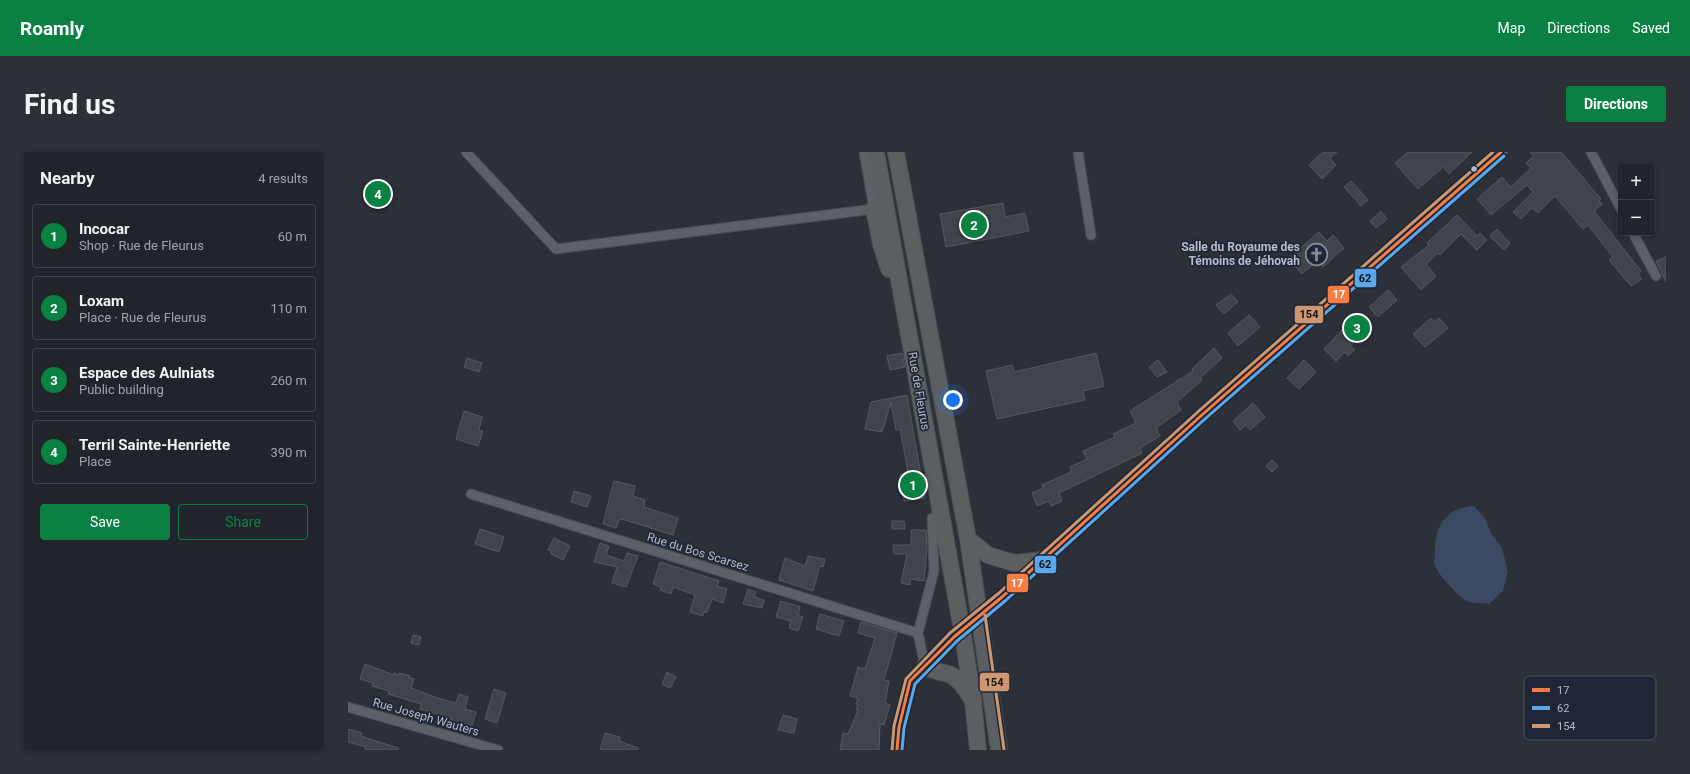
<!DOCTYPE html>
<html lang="en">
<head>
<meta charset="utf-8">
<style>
	:root { --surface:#21242b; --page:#2d3037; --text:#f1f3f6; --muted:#a2a4a9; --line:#3e4147; --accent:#0b8043 }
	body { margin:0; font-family:Roboto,sans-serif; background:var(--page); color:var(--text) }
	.controls { position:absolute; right:12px; top:12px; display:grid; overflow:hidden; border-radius:4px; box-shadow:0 2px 6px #0003 }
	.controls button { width:36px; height:36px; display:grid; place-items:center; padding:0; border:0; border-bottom:1px solid var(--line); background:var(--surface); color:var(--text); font:20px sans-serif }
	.you { position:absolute; left:605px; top:248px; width:14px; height:14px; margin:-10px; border:3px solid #fff; border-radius:50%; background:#1a73e8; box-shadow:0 0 0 6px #1a73e833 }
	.badge { display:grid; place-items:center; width:26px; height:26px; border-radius:50%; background:var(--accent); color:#fff; font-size:13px; font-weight:700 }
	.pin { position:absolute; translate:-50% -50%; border:2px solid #fff; box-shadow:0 1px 4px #0006 }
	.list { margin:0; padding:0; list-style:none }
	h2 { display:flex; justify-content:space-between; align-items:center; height:52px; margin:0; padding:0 16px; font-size:17px }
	h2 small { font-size:13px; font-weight:400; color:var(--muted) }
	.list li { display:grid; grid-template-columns:26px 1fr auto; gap:12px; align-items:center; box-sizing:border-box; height:64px; margin:0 8px 8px; padding:0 8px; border:1px solid var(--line); border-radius:4px }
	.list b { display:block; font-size:15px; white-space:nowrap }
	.list p { margin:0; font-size:13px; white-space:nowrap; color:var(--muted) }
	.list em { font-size:13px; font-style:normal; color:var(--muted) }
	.actions { display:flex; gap:8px; padding:12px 16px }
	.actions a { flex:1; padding:9px 0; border:1px solid var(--accent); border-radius:4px; text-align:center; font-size:14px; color:var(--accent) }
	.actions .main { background:var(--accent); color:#fff }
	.map { position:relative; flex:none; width:1318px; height:598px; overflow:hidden; border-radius:4px }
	header { display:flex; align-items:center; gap:24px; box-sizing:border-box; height:56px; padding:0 20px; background:var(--accent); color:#fff }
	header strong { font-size:19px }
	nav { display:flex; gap:22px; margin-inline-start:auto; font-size:14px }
	.intro { display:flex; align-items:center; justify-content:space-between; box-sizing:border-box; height:96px; padding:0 24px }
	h1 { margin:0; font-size:28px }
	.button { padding:10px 18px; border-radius:4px; background:var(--accent); color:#fff; font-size:14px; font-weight:700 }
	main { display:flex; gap:24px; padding:0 24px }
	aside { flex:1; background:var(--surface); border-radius:4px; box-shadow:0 2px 6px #0003 }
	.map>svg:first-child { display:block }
	.water { fill:#3b4963 }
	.building { fill:#40444b; stroke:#545861 }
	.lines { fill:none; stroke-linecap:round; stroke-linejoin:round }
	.street-casing { stroke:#484c52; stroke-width:11 }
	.secondary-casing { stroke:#484c52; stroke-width:14 }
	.highway-casing { stroke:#494d55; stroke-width:18 }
	.street { stroke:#5c6067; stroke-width:9 }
	.secondary { stroke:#5a5e66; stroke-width:12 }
	.highway { stroke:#5c5f61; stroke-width:16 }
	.bus-1-casing { stroke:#1f2635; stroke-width:6 }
	.bus-2-casing { stroke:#1f2635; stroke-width:6 }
	.bus-3-casing { stroke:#1f2635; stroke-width:6 }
	.bus-1 { stroke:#f77d43; stroke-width:3 }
	.bus-2 { stroke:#5aa8eb; stroke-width:3 }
	.bus-3 { stroke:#cd976f; stroke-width:3 }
	.bus-dot { fill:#b7bdca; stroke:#1f2635; stroke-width:1.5 }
	.labels { text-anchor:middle; stroke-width:3.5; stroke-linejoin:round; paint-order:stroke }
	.poi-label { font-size:12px; font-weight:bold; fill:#b7bdca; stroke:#1f2635; text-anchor:end }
	.street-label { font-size:12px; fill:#b7bdca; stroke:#1f2635 }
	.key { fill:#1f2635; stroke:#4d5362; stroke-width:1 }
	.key-label { font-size:11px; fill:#b7bdca }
	.line-badge { stroke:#1f2635; stroke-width:1.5 }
	.badge-label { font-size:11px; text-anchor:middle; font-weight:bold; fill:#fff }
	.pale-badge-label { font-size:11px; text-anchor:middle; font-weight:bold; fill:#111 }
</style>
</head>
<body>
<header>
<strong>Roamly</strong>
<nav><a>Map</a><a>Directions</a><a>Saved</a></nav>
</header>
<div class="intro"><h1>Find us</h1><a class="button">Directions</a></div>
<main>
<aside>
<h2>Nearby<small>4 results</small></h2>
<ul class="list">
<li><span class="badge">1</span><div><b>Incocar</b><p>Shop · Rue de Fleurus</p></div><em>60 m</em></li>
<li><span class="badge">2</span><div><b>Loxam</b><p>Place · Rue de Fleurus</p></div><em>110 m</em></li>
<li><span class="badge">3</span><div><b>Espace des Aulniats</b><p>Public building</p></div><em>260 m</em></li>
<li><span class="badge">4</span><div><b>Terril Sainte-Henriette</b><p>Place</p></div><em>390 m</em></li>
</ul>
<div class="actions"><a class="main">Save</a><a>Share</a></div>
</aside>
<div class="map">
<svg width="1318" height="598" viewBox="0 0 1318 598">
	<rect width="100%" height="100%" fill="#2c3039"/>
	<path class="water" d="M 1126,354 L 1137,366 L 1143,381 L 1154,396 L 1160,420 L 1155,439 L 1141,452 C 1134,451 1122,452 1117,448 C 1109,443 1090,422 1087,414 C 1085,410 1087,403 1087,399 C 1087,372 1099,356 1126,354 Z"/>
	<path class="building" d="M 975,0 L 989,0 L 982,6 L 988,13 L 974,27 L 961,13 Z
		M 1060,0 L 1124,0 L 1101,22 L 1095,15 L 1070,37 L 1047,11 Z
		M 1182,0 L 1213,0 L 1253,47 L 1251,49 L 1254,52 L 1246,59 L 1293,119 L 1290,122 L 1294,127 L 1283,134 L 1261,108 L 1265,105 L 1240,73 L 1235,77 L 1207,44 L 1190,61 L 1184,56 L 1173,67 L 1165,60 L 1185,40 L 1179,33 L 1143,63 L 1129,47 L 1154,25 L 1163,35 L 1183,16 L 1178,11 L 1186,4 Z
		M 1003,29 L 1020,48 L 1013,54 L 996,35 Z
		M 655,51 L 657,65 L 677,61 L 681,79 L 598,95 L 592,62 Z
		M 1033,59 L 1039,67 L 1028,76 L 1022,69 Z
		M 1109,63 L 1129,84 L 1132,81 L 1139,88 L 1129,98 L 1113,82 L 1092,103 L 1090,101 L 1078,112 L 1088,124 L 1073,138 L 1053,115 L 1081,93 L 1079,91 Z
		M 1149,77 L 1162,91 L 1156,98 L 1142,84 Z
		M 971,80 L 979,89 L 985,83 L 996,96 L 975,115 L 970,108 L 954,122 L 940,107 Z
		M 1318,105 L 1318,130 L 1308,109 Z
		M 1040,138 L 1049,148 L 1030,165 L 1021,155 Z
		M 883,142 L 890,150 L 876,162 L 868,153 Z
		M 901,163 L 912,175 L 890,194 L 880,181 Z
		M 1008,163 L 1021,178 L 1002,194 L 1007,198 L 1000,204 L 997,200 L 988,209 L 976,197 L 998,174 L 997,173 Z
		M 1083,166 L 1086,170 L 1091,166 L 1100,176 L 1077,195 L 1065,182 Z
		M 866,196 L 874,206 L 852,226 L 854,228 L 829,250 L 833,258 L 808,276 L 812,284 L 792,296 L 794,301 L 711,341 L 714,349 L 703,354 L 701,349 L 689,354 L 684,341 L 695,336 L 694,333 L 723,320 L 722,315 L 739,307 L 735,299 L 767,285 L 765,282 L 788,271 L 782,259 L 845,219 L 844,217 Z
		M 554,201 L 557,215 L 542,218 L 539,204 Z
		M 748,201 L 756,234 L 735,239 L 737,248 L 649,267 L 638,219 L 664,213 L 666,220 Z
		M 119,206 L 134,211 L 131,220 L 116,215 Z
		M 810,208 L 819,220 L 809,225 L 801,215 Z
		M 956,208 L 968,220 L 951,237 L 939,226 Z
		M 559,243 L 577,346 L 556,349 L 552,322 L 560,320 L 552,277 L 548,278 L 543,251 L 534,280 L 517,277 L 523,250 Z
		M 905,251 L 917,265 L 902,278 L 898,273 L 892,278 L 885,269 Z
		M 116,259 L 134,265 L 131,278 L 135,279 L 130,294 L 108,287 Z
		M 924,308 L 930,314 L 924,320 L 918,314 Z
		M 266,329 L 287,334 L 285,344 L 297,348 L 296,355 L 330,366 L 325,383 L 274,367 L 271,368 L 268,376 L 255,372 Z
		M 226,339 L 243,344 L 239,355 L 223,350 Z
		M 544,369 L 556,369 L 557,377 L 544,377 Z
		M 132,377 L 156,385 L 151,400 L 127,392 Z
		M 563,378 L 578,378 L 579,397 L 576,429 L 562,427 L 562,433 L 553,431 L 559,402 L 546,402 L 545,393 L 563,393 Z
		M 206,386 L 222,394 L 215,408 L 203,402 L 204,399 L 200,398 Z
		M 252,391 L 261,394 L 258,403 L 276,409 L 279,401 L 290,404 L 278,435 L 264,431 L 269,415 L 246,410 Z
		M 460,404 L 477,407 L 475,415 L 472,414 L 465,439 L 431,428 L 437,406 L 457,414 Z
		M 312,410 L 371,429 L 369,434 L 379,437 L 375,451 L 364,447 L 359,460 L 356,460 L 355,464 L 342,460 L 347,443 L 325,435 L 323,442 L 312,438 L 313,435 L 305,432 Z
		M 400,437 L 408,440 L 406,445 L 416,448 L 414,456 L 395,452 Z
		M 433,449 L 452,455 L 450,463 L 455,465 L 450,479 L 441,476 L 443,469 L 428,465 Z
		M 472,462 L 496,469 L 491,484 L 468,477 Z
		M 513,470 L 549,481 L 536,528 L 541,529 L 537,551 L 542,553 L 536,573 L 532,572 L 531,598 L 492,598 L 495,581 L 500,582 L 510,558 L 508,557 L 510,553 L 508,552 L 510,546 L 502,544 L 510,515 L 517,517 L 527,486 L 510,481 Z
		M 65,483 L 73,485 L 71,493 L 63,491 Z
		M 17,512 L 46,523 L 46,521 L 51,523 L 51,521 L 62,524 L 61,526 L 66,527 L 63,536 L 90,546 L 108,551 L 111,542 L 120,545 L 117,557 L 128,560 L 122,580 L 101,574 L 103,566 L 72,557 L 73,552 L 40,542 L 41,539 L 24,534 L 25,531 L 12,527 Z
		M 319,520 L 328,525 L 322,536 L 314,532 Z
		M 146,537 L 158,541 L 149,571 L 137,567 Z
		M 435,563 L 449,567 L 446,581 L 430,578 Z
		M 0,577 L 14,581 L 13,584 L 50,596 L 50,598 L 17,598 L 18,595 L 0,590 Z
		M 257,581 L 272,585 L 271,589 L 290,596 L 290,598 L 252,598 Z"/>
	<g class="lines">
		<defs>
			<path id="street" d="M 118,0 L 208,97 L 526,57 L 516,0
				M 730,0 L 743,83
				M 1243,0 L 1273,57
				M 1285,81 L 1308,124
				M 123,342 L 570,481
				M 577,514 L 570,481 L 586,419 L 584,366
				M 0,555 L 150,598"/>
			<path id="secondary" d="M 549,598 L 551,575 L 562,529 L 606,485 L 654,445 L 855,262 L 1153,0"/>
			<path id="highway" d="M 528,0 L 614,478 L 625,548 L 630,598
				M 548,0 L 620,387 L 651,598
				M 526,57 L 533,92 L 541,117
				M 620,387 L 640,403 L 666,411 L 694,408
				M 577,514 C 586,520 591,519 600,522 C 611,525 618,538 624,547"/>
		</defs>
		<use href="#street" class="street-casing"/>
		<use href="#secondary" class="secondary-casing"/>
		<use href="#highway" class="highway-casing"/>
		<use href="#street" class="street"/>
		<use href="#secondary" class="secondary"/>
		<use href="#highway" class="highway"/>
		<defs>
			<path id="bus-1" d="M 549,598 L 551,575 L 562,529 L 606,485 L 654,445 L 855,262 L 1153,0"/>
			<path id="bus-2" d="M 554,598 L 556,576 L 567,532 L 609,489 L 657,449 L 858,266 L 1156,4"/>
			<path id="bus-3" d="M 637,463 L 656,597
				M 544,598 L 546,574 L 558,527 L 602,481 L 651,441 L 852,258 L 1145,0"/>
		</defs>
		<use href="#bus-1" class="bus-1-casing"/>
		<use href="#bus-2" class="bus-2-casing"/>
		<use href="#bus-3" class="bus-3-casing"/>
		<use href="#bus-1" class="bus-1"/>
		<use href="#bus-2" class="bus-2"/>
		<use href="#bus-3" class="bus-3"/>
	</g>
	<defs>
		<symbol id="church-ring" viewBox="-11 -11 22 22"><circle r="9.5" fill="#1f2635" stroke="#868c97" stroke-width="1.5"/><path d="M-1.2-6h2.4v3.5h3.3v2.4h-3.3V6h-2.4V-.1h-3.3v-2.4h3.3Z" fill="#868c97"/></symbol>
	</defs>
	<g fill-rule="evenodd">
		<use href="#church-ring" x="956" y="90" width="25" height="25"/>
	</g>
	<circle class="bus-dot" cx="1126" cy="17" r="3.5"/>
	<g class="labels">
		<g class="poi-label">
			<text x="952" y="99">Salle du Royaume des<tspan x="952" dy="14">Témoins de Jéhovah</tspan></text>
		</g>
		<g class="street-label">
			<text transform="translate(571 239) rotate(80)" y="4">Rue de Fleurus</text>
			<text transform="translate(350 400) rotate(17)" y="4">Rue du Bos Scarsez</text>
			<text transform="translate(78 565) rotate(16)" y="4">Rue Joseph Wauters</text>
		</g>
	</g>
	<rect x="1176" y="524" width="132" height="64" rx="6" class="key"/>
	<rect x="1184" y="536" width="18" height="4" fill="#f77d43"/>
	<rect x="1184" y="554" width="18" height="4" fill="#5aa8eb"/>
	<rect x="1184" y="572" width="18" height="4" fill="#cd976f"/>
	<g class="key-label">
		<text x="1209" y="542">17</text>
		<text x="1209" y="560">62</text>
		<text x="1209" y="578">154</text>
	</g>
	<g class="line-badge">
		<rect x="1006" y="116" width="23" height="20" rx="4" fill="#5aa8eb"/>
		<rect x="979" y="133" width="23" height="19" rx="4" fill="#f77d43"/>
		<rect x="946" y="153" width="30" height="19" rx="4" fill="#cd976f"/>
		<rect x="686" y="403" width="23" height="19" rx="4" fill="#5aa8eb"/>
		<rect x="658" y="421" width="23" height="20" rx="4" fill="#f77d43"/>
		<rect x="631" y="520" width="31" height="20" rx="4" fill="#cd976f"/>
	</g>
	<g class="badge-label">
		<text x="991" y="146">17</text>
		<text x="669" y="435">17</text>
	</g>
	<g class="pale-badge-label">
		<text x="1017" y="130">62</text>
		<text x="961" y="166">154</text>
		<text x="697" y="416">62</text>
		<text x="646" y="534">154</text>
	</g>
</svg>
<div class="controls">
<button>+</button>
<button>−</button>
</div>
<div class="you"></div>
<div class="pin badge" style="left:565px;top:333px">1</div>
<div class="pin badge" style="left:626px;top:73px">2</div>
<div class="pin badge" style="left:1009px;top:176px">3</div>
<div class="pin badge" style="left:30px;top:42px">4</div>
</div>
</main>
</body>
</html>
